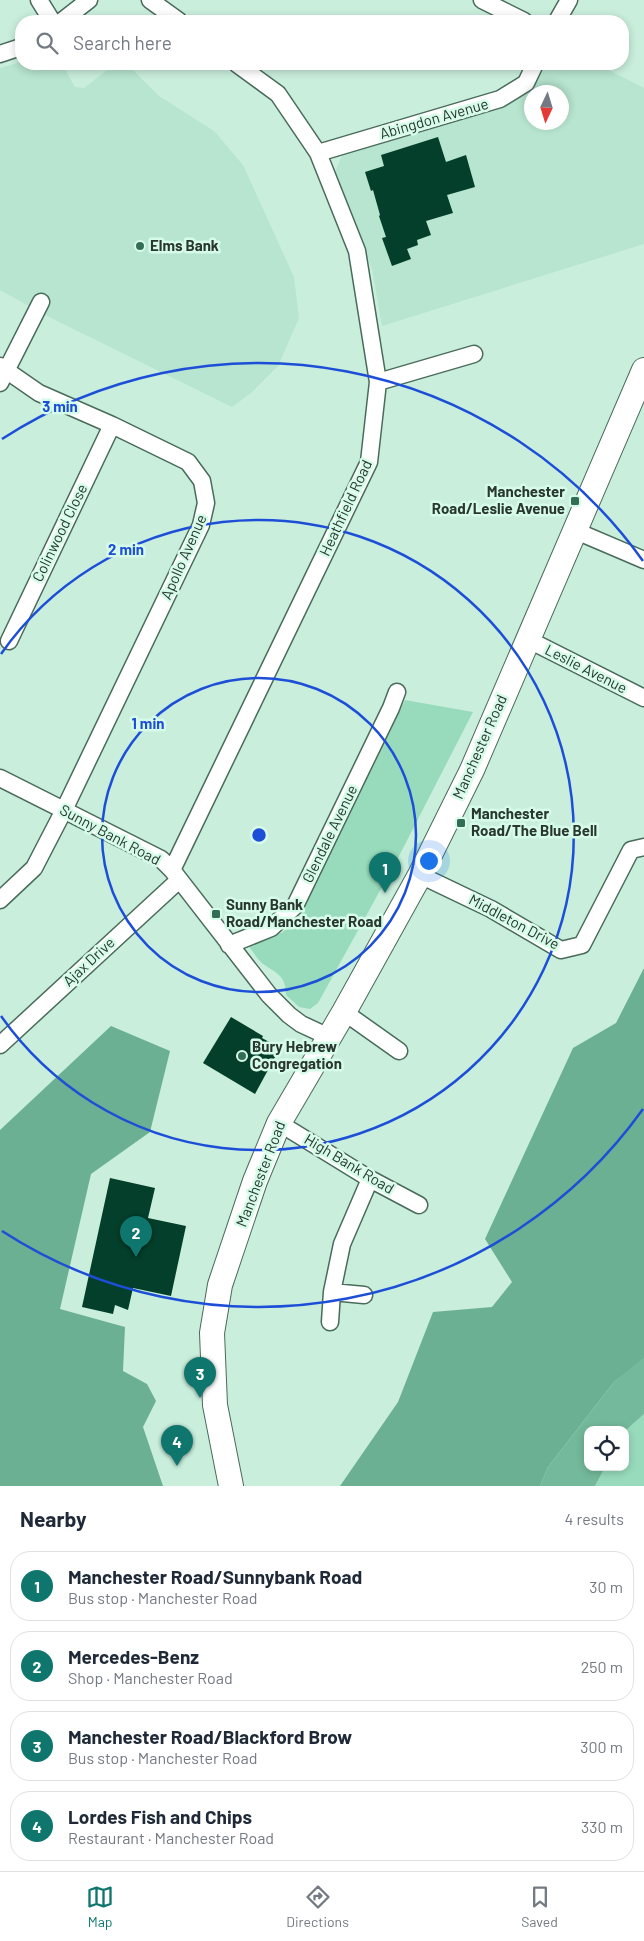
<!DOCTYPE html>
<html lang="en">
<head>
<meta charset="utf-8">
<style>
	:root { --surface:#fff; --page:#f6f6f7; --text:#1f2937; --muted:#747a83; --line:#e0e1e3; --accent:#0f766e }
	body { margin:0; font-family:Barlow,sans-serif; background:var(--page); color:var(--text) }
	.controls { position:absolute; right:15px; bottom:15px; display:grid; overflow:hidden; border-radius:10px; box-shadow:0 2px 8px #0003 }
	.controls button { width:45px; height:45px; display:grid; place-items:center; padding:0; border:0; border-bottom:1px solid var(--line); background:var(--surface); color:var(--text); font:25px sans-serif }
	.compass { position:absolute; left:524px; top:85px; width:45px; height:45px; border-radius:50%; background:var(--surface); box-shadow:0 2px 8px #0003; rotate:184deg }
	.you { position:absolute; left:428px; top:860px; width:18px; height:18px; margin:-12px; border:4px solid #fff; border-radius:50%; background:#1a73e8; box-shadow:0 0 0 8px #1a73e833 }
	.badge { display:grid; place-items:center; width:32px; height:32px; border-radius:50%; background:var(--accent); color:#fff; font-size:16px; font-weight:700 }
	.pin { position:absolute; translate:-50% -41px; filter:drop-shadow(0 1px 2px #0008) }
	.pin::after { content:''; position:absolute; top:26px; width:18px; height:15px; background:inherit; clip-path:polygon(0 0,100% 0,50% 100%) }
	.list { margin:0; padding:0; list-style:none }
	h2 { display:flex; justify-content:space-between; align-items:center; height:65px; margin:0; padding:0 20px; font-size:21px }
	h2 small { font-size:16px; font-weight:400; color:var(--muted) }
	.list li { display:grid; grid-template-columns:32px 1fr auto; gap:15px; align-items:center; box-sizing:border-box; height:70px; margin:0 10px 10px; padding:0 10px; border:1px solid var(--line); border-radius:20px }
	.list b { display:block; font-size:19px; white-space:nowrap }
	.list p { margin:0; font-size:16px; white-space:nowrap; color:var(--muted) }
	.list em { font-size:16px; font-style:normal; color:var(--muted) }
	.icon { flex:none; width:28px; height:28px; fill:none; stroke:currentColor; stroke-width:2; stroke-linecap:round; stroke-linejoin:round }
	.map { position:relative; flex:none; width:644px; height:1486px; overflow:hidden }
	.search { position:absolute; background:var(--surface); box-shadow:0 2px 8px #0003; left:15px; right:15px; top:15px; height:55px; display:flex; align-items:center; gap:12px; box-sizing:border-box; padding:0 18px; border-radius:20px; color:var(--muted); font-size:19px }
	.sheet { height:385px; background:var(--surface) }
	nav { display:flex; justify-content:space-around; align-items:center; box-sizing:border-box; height:70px; border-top:1px solid var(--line); background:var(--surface); font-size:14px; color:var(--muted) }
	nav a { display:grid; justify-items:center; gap:2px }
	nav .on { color:var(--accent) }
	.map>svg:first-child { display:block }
	.built { fill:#b7e5cf; fill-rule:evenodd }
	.green { fill:#98dbbc }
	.forest { fill:#6bb092 }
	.water { fill:#74b99b }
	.building { fill:#033f2b }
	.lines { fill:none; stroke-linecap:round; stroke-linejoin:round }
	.minor-casing { stroke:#496b5b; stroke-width:19 }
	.highway-casing { stroke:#496b5b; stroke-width:26 }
	.minor { stroke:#fff; stroke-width:16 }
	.highway { stroke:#fff; stroke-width:24 }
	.ring { fill:none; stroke:#1d4ed8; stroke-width:2.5 }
	.poi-dot { fill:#346d55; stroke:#d6fce9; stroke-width:2 }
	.labels { text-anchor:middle; stroke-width:5; stroke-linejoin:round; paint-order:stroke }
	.street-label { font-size:15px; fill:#293730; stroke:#d6fce9 }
	.poi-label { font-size:15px; font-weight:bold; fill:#293730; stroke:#d6fce9; text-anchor:start }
	.centre { fill:#1d4ed8; stroke:#d6fce9; stroke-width:2.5 }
	.ring-label { font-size:15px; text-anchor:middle; font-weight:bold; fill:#1d4ed8; stroke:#d6fce9; stroke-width:5; stroke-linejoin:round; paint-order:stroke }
</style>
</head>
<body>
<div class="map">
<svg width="644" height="1486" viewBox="0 0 644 1486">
	<rect width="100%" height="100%" fill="#c9eedc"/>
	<path class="built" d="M 21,62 L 21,64 L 62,64 L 75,87 L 84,88 L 115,64 L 127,64 L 159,96 L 214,131 L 243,165 L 294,277 L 299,318 L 278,366 L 251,393 L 232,407 L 45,315 L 0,290 L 0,68 Z
		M 546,64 L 597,64 L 644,88 L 644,244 L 382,326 L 372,269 L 335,172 L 342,156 L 507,105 L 533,87 ZM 532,92 L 562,92 L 562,122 L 532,122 Z"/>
	<path class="green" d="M 405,700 L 473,712 L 399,856 L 318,1003 L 310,1009 L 299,1007 L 286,995 C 286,975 276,973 263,964 C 258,960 254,953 250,948 L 250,946 L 283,932 L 300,916 Z
		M 644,1414 L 644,1486 L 595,1486 L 605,1467 L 625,1467 L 625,1431 Z"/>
	<path class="forest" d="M 644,968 L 644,1359 L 614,1382 L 548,1467 L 540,1486 L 340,1486 L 398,1402 L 433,1312 L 492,1307 L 512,1282 L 485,1239 L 573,1048 L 616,1023 Z
		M 111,1026 L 170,1051 L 150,1132 L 91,1174 L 60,1309 L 125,1327 L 123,1371 L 147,1384 L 156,1401 L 143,1427 L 163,1486 L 0,1486 L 0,1130 Z"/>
	<path class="water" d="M 644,1357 L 644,1414 L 625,1431 L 625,1430 L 588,1430 L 588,1467 L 605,1467 L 595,1486 L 540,1486 L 548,1467 L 614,1382 Z"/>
	<path class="building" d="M 438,137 L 446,162 L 466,155 L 475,187 L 447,195 L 453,213 L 426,221 L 431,235 L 417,240 L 418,245 L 407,249 L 411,259 L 392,266 L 382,238 L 386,237 L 379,216 L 380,215 L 373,190 L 371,191 L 365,172 L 384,166 L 381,155 Z
		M 231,1017 L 263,1036 L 262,1038 L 280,1048 L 255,1094 L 203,1063 Z
		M 110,1178 L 155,1188 L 148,1218 L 186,1226 L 171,1296 L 133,1288 L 128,1310 L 115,1305 L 113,1314 L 82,1307 Z"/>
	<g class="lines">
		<defs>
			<path id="minor" d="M 39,0 L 52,21
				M 150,0 L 179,21
				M 482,0 L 524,21
				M 62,21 L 89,0
				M 557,21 L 569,0
				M 0,54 L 21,47
				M 318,153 L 500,99 L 526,83 L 535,64
				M 0,366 L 39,393 L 112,425 L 188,462 L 202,481 L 206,503 L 201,525 L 64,810 L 34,868 L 0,900
				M 378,382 L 474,354
				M 0,383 L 41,302
				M 576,531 L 644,560
				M 527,639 L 644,698
				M 9,641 L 112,425
				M 0,778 L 161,859 L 172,870 L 269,995 L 289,1015 L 301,1024 L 329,1037
				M 172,870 L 369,462 L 378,382 L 357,251 L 318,153 L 278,94 L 237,64
				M 420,875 L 491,909 L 561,950 L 582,945 L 631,850 L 644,847
				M 229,945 L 271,928 L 295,906 L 391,708 L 397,692
				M 344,1012 L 399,1051
				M 0,1045 L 179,880
				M 279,1123 L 370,1179 L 419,1205
				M 332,1292 L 364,1295
				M 330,1322 L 332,1292 L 342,1244 L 370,1179"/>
			<path id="highway" d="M 231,1486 L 215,1405 L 212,1333 L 220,1285 L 255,1181 L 279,1123 L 344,1012 L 420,875 L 472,770 L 644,370"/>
		</defs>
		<use href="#minor" class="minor-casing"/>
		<use href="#highway" class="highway-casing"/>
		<use href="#minor" class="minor"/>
		<use href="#highway" class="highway"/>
	</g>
	<g class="ring">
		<circle cx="259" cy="835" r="157"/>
		<path d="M1 654A315 315 0 1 1 1 1016"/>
		<path d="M643 1109A472 472 0 0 1 2 1231M2 439A472 472 0 0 1 643 561"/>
	</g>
	<g class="poi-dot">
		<circle cx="140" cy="246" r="5"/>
		<rect x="570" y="496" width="10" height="10" rx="2.5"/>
		<rect x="456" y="818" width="10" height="10" rx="2.5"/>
		<rect x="211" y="909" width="10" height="10" rx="2.5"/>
		<circle cx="242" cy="1056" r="5"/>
	</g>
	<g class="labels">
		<g class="street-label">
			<text transform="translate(434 119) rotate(-16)" y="5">Abingdon Avenue</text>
			<text transform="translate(346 508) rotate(-65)" y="5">Heathfield Road</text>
			<text transform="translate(60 533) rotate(-64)" y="5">Colinwood Close</text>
			<text transform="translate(184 557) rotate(-66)" y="5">Apollo Avenue</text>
			<text transform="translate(586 669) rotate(27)" y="5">Leslie Avenue</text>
			<text transform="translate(480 747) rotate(-66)" y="5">Manchester Road</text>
			<text transform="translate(330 834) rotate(-64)" y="5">Glendale Avenue</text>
			<text transform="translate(110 835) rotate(28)" y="5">Sunny Bank Road</text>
			<text transform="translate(514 922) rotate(28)" y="5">Middleton Drive</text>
			<text transform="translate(89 962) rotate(-43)" y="5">Ajax Drive</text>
			<text transform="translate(349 1164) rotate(31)" y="5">High Bank Road</text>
			<text transform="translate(261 1174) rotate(-69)" y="5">Manchester Road</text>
		</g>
		<g class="poi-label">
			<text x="150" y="251">Elms Bank</text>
			<text x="565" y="497" text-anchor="end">Manchester<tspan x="565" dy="17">Road/Leslie Avenue</tspan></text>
			<text x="471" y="819">Manchester<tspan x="471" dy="17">Road/The Blue Bell</tspan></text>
			<text x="226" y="910">Sunny Bank<tspan x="226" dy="17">Road/Manchester Road</tspan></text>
			<text x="252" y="1052">Bury Hebrew<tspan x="252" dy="17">Congregation</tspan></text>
		</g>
	</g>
	<circle cx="259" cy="835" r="8" class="centre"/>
	<g class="ring-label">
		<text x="60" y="412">3 min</text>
		<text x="126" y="555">2 min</text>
		<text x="148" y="729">1 min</text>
	</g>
</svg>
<div class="controls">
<button><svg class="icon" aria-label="locate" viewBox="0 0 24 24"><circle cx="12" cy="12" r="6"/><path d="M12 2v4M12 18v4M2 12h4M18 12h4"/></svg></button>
</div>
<svg class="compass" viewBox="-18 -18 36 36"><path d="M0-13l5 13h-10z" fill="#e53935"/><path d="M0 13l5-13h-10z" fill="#747a83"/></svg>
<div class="you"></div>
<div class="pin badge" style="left:385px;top:893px">1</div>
<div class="pin badge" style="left:136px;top:1257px">2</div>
<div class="pin badge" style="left:200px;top:1398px">3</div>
<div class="pin badge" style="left:177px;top:1466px">4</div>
<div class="search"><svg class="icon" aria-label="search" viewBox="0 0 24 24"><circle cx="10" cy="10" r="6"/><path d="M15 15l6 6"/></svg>Search here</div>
</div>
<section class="sheet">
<h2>Nearby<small>4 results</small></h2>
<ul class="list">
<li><span class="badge">1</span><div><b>Manchester Road/Sunnybank Road</b><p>Bus stop · Manchester Road</p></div><em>30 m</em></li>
<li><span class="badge">2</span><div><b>Mercedes-Benz</b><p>Shop · Manchester Road</p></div><em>250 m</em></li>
<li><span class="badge">3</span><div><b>Manchester Road/Blackford Brow</b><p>Bus stop · Manchester Road</p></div><em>300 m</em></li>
<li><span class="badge">4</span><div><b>Lordes Fish and Chips</b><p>Restaurant · Manchester Road</p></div><em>330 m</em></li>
</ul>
</section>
<nav>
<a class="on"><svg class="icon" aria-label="map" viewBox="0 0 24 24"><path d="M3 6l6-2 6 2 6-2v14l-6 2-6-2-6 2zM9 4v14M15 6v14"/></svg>Map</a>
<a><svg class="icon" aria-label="directions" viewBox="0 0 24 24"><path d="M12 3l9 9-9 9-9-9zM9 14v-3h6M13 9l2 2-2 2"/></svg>Directions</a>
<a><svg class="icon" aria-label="saved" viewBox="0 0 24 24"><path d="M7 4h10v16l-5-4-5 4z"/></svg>Saved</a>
</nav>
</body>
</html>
